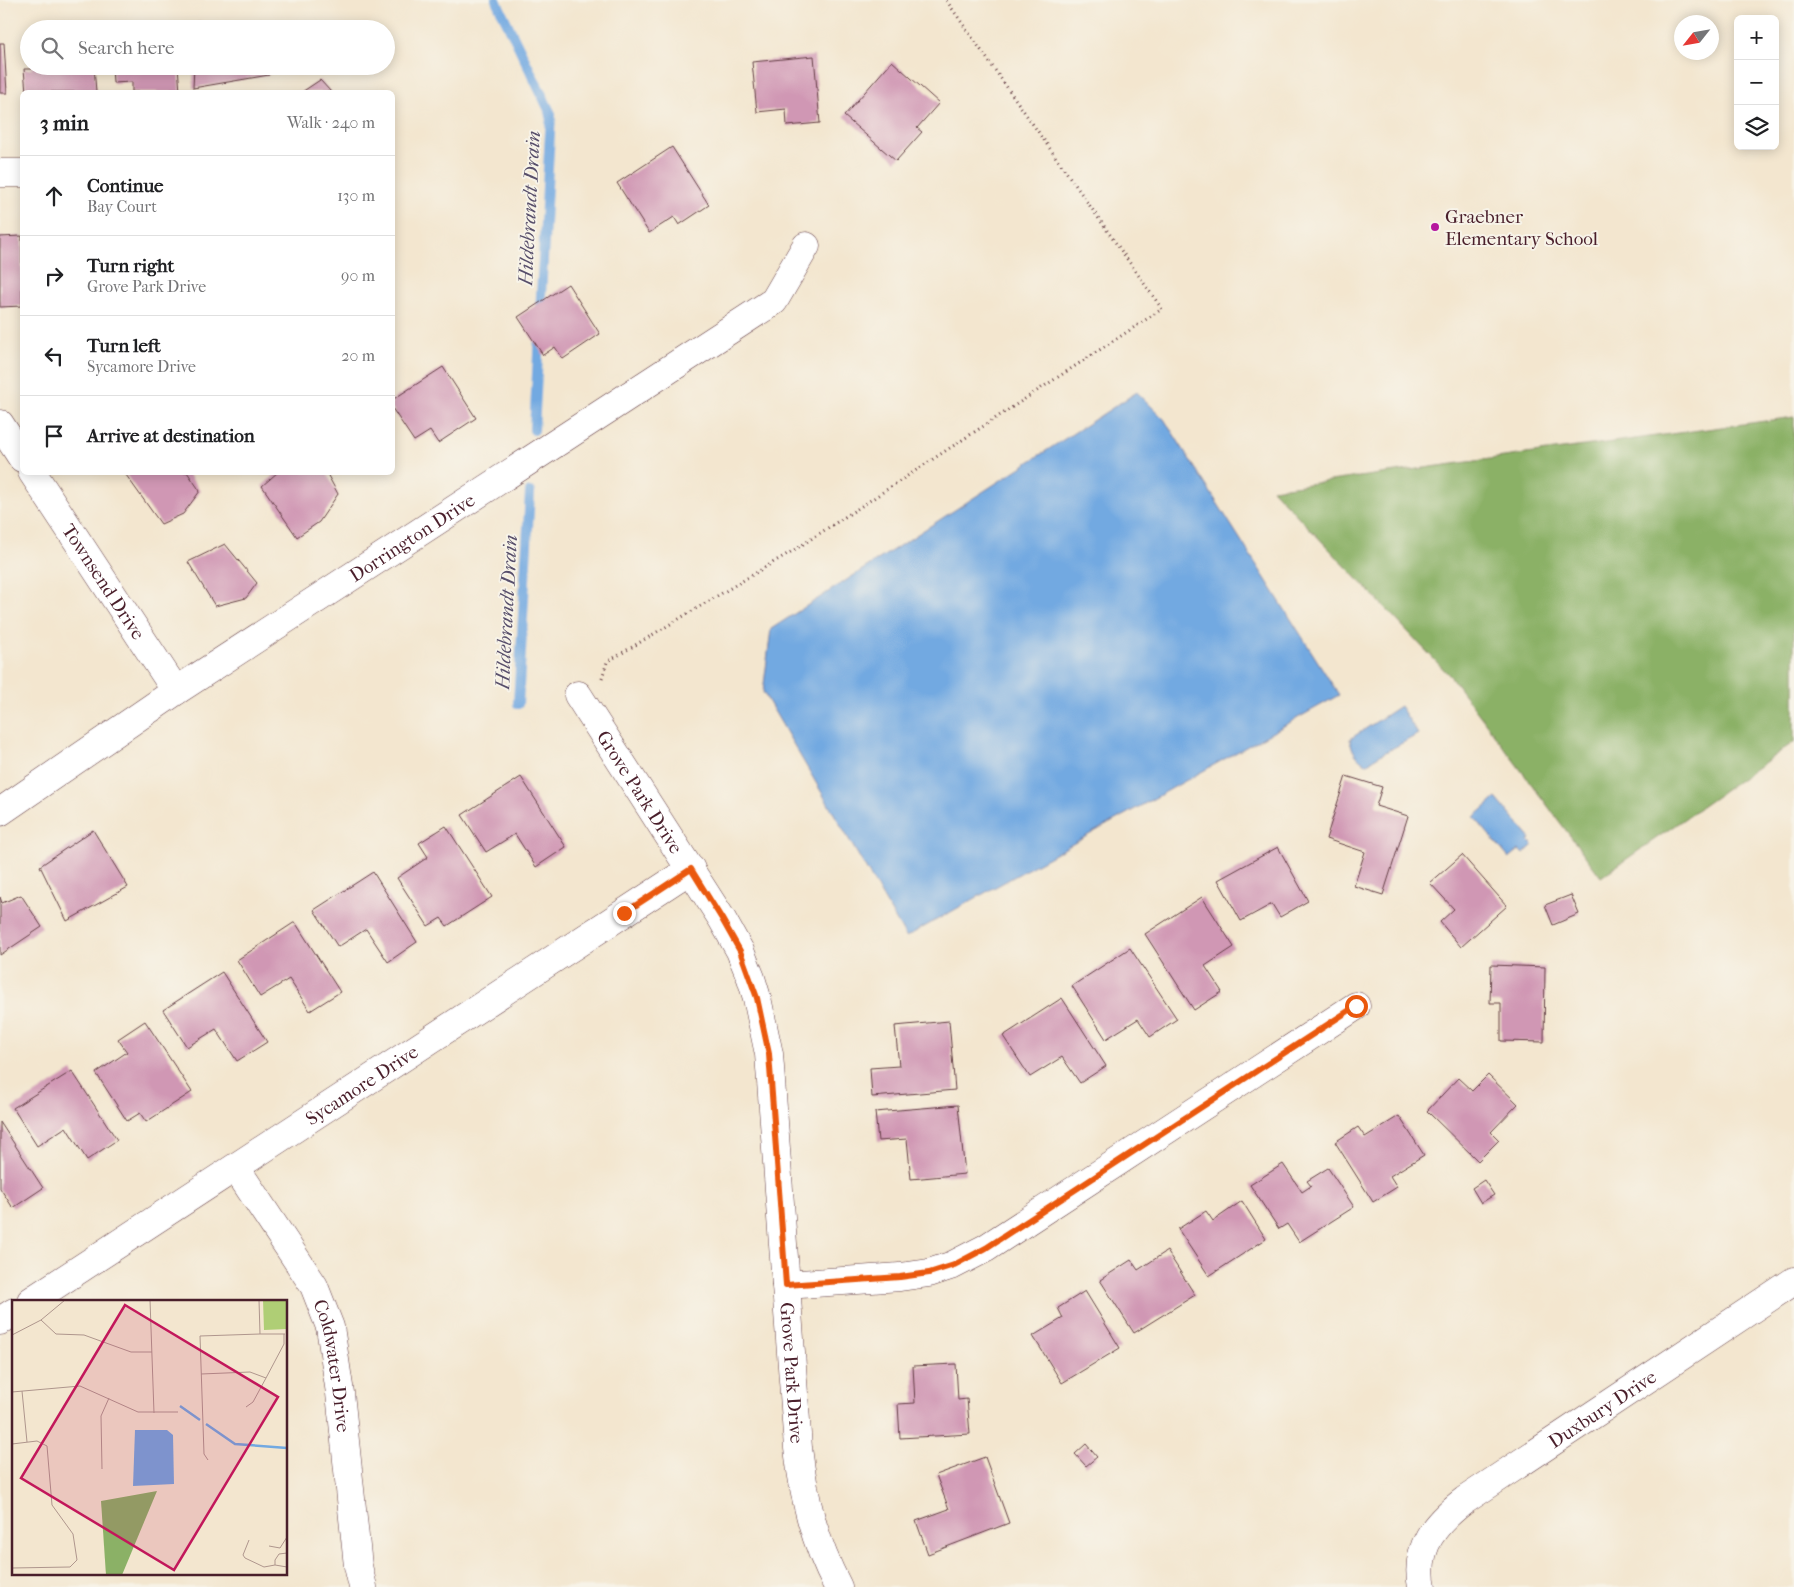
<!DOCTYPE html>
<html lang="en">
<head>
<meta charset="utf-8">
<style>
	:root { --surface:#fff; --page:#f2f2f2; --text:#202124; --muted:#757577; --line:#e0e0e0 }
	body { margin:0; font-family:"IM FELL French Canon",serif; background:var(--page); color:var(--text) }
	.controls { position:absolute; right:15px; top:15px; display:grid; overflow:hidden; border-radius:8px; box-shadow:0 2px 12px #0003 }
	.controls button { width:45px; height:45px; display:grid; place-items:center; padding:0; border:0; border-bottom:1px solid var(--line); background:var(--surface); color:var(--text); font:25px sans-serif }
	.compass { position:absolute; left:1674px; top:15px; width:45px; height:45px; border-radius:50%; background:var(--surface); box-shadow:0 2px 12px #0003; rotate:239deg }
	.stop { position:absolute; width:15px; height:15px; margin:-11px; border:4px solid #ea580c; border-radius:50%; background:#fff }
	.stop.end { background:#ea580c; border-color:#fff; box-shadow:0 1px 5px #0008 }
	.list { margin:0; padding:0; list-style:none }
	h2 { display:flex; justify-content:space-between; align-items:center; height:65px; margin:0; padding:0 20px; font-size:21px }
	h2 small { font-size:16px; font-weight:400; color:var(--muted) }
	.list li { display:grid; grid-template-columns:32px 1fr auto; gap:15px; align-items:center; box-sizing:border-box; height:80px; padding:0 20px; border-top:1px solid var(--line) }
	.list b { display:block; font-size:19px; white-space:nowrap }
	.list p { margin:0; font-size:16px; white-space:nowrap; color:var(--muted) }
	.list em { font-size:16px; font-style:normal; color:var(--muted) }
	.icon { flex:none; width:28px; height:28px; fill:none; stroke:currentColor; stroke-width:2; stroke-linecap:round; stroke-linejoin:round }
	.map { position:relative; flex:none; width:1794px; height:1587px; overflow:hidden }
	.search { position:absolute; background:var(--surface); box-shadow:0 2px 12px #0003; left:20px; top:20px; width:375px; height:55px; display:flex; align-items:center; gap:12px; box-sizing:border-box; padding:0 18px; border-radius:28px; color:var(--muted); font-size:19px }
	.panel { position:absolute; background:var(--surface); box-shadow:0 2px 12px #0003; left:20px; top:90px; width:375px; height:385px; border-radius:8px }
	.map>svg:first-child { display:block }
	.forest { fill:#8bb166; stroke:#6a6848 }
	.water { fill:#72a9e1; stroke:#5e6486 }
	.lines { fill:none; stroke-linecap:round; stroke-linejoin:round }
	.stream { stroke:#72a9e1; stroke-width:10 }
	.building { fill:#d097b4 }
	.minor-casing { stroke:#633d44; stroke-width:29 }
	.path { stroke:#633d44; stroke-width:3; stroke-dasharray:1 4; stroke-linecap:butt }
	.minor { stroke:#fff; stroke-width:28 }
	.route { stroke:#ea580c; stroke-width:6 }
	.poi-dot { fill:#b5179e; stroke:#f7f3e8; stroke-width:2 }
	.labels { text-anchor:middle; stroke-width:4; stroke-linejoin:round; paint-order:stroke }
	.poi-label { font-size:19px; fill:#4a1f2b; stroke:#f7f3e8; text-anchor:start }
	.street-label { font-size:19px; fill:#4a1f2b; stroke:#f7f3e8 }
	.water-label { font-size:20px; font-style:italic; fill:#584f6b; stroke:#f7f3e8 }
	.inset-river { fill:none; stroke:#72a9e1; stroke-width:2.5 }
	.inset-road { fill:none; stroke:#af968d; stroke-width:1 }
	.view { fill:#c2185b; fill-opacity:0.15; stroke:#c2185b; stroke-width:2.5 }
	.inset-edge { fill:none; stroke:#4a1f2b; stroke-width:2.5 }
</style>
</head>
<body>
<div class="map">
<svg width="1794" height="1587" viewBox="0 0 1794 1587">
	<rect width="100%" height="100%" fill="#f7f3e8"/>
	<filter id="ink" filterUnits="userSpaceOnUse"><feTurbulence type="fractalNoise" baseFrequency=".02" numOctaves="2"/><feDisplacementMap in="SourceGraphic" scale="10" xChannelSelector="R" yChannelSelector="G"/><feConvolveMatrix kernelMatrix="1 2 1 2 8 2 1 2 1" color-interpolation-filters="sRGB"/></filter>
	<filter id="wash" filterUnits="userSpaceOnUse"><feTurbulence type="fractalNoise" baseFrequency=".0096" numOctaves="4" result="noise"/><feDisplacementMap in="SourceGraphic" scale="20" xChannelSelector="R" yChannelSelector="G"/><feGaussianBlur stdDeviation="1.12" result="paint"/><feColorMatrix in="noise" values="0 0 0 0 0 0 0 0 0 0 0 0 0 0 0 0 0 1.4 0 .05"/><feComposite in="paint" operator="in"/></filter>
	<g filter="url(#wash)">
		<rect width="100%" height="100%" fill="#f3e6cf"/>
		<path class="forest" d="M 1794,417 L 1794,742 L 1601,877 L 1451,677 L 1272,489 Z"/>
		<path class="water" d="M 1137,392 L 1164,419 L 1339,695 L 906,937 L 763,692 L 771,629 Z
			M 1400,706 L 1418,734 C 1400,745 1384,752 1366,764 C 1356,757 1352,751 1350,739 Z
			M 1496,798 L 1531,839 L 1529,841 L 1533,845 L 1523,854 L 1519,850 L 1509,858 L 1474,817 Z"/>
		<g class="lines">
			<path class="stream" d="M 496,0 L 551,114 L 540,314
				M 534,430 L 539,336
				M 518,704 L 530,492"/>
		</g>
		<g id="blocks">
			<path class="building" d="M 197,22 L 241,28 L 241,29 L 197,29 Z
				M 0,43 L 4,43 L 7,93 L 0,93 Z
				M 814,56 L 820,123 L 787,126 L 786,109 L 757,112 L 752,62 Z
				M 892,61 L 939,103 L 917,128 L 922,132 L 896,161 L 844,116 Z
				M 31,66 L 94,66 L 96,92 L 26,92 L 24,69 L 32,69 Z
				M 112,66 L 178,66 L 180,92 L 132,92 L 132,82 L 113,83 Z
				M 194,66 L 267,66 L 269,75 L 193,88 Z
				M 320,80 L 331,92 L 302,92 Z
				M 672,147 L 709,205 L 679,225 L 674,217 L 649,233 L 617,183 Z
				M 22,236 L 22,306 L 0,307 L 0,237 Z
				M 568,284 L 600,334 L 563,359 L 555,347 L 543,355 L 518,317 Z
				M 443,367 L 476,418 L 438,443 L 430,431 L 414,441 L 392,408 L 392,400 Z
				M 131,472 L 187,472 L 200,491 L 183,514 L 161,524 L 126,475 Z
				M 278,472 L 326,472 L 338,494 L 319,522 L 297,537 L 262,486 Z
				M 225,544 L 257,583 L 246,598 L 215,606 L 188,562 Z
				M 1346,776 L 1382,787 L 1376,806 L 1408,816 L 1383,895 L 1354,886 L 1365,852 L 1326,839 Z
				M 521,777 L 566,847 L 536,867 L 515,834 L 486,852 L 462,815 Z
				M 446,826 L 492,897 L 447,926 L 441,918 L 428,926 L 397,878 L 428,857 L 419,843 Z
				M 93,830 L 128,887 L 67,921 L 40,866 Z
				M 1278,847 L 1308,901 L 1280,917 L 1272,904 L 1241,921 L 1218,880 Z
				M 1462,855 L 1507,906 L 1461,947 L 1440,922 L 1454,909 L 1430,883 Z
				M 373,872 L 417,942 L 388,962 L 366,929 L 338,947 L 314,910 Z
				M 21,895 L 42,927 L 0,955 L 0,897 L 2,903 Z
				M 1571,895 L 1579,914 L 1553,925 L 1545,905 Z
				M 1202,897 L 1234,947 L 1205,966 L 1222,992 L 1194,1010 L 1145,934 Z
				M 295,922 L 340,992 L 310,1011 L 289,979 L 260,997 L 237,960 Z
				M 1130,948 L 1177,1019 L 1150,1037 L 1138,1019 L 1106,1039 L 1072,986 Z
				M 1491,965 L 1545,967 L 1544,1042 L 1501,1041 L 1501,1003 L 1490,1003 Z
				M 222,972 L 267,1042 L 237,1061 L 216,1029 L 187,1047 L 163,1010 Z
				M 1062,998 L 1106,1066 L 1080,1083 L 1062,1057 L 1030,1077 L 1003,1036 Z
				M 145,1021 L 192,1092 L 146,1122 L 140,1113 L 127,1121 L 96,1073 L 127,1052 L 118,1039 Z
				M 949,1021 L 955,1090 L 872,1097 L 870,1068 L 899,1066 L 895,1026 Z
				M 72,1071 L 117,1140 L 87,1160 L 66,1127 L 37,1146 L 13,1108 Z
				M 1488,1075 L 1518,1104 L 1491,1132 L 1499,1140 L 1478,1161 L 1427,1111 L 1458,1078 L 1472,1091 Z
				M 958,1105 L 965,1174 L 911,1179 L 907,1139 L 878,1141 L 875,1112 Z
				M 1399,1116 L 1424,1155 L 1390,1176 L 1397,1187 L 1373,1202 L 1335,1142 L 1358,1127 L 1365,1137 Z
				M 0,1122 L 43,1188 L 13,1208 L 0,1188 Z
				M 1283,1164 L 1302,1192 L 1311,1186 L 1307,1181 L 1328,1168 L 1354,1207 L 1299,1242 L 1287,1224 L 1279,1229 L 1250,1185 Z
				M 1484,1180 L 1494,1195 L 1481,1203 L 1472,1188 Z
				M 1242,1201 L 1266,1239 L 1209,1276 L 1178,1229 L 1206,1211 L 1213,1221 Z
				M 1167,1251 L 1195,1295 L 1134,1333 L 1100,1280 L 1131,1260 L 1138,1270 Z
				M 1085,1291 L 1120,1348 L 1062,1383 L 1033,1336 L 1063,1318 L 1058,1308 Z
				M 956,1364 L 958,1400 L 967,1399 L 970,1434 L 900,1438 L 898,1404 L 915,1403 L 913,1366 Z
				M 1086,1444 L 1097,1457 L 1086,1466 L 1075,1454 Z
				M 985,1457 L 1009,1523 L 928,1554 L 916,1521 L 949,1509 L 936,1475 Z"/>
		</g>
	</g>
	<g filter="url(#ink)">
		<use href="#blocks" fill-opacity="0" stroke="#633d44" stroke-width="1"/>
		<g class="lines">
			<defs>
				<g id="minor">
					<path d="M 0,173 L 22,173"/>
					<path d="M 0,424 L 22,458"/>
					<path id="s1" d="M 32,472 L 176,691"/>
					<path id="s2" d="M 578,695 L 722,919 L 740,951 L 751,978 L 757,998 L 769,1054 L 798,1448 C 804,1499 814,1541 838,1587"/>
					<path id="s3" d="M 0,812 L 176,691 L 774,301 L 806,246"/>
					<path id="s4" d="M 236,1168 L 314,1286 L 330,1327 L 340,1393 L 358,1566 L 363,1587"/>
					<path d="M 786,1285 L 900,1277 L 929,1273 L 953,1265 L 986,1248 L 1356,1006"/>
					<path id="s5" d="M 31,1301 L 691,869"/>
					<path d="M 0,1321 L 14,1312"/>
					<path id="s6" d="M 1422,1587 C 1414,1547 1435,1523 1465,1500 L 1794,1281"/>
				</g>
			</defs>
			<use href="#minor" class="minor-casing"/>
			<path class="path" d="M 602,678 L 607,662 L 799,547 L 1162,309 L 946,0"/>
			<use href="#minor" class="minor"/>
		</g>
	</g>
	<g class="lines" filter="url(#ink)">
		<path class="route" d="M 624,913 L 691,869 L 722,919 L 740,951 L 757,998 L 769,1054 L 786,1285 L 900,1277 L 929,1273 L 954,1265 L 986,1248 L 1356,1006"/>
	</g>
	<circle class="poi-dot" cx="1435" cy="227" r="5"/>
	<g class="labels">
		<g class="poi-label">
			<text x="1445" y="223">Graebner<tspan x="1445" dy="22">Elementary School</tspan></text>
		</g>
		<g class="street-label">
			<text dy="7" stroke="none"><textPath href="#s3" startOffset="495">Dorrington Drive</textPath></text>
			<text dy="7" stroke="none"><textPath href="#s1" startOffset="131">Townsend Drive</textPath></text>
			<text dy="7" stroke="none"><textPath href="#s2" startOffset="115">Grove Park Drive</textPath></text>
			<text dy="7" stroke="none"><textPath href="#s5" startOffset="395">Sycamore Drive</textPath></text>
			<text dy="7" stroke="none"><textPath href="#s4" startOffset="224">Coldwater Drive</textPath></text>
			<text dy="7" stroke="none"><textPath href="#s2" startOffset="730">Grove Park Drive</textPath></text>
			<text dy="7" stroke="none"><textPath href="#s6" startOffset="268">Duxbury Drive</textPath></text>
		</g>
		<g class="water-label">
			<text transform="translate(529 208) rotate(-87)" y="7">Hildebrandt Drain</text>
			<text transform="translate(506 612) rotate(-87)" y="7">Hildebrandt Drain</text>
		</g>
	</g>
	<g transform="translate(12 1300)">
		<rect width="275" height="275" fill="#f3e6cf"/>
		<path d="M 251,0 L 275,0 L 275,29 L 252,30 Z" fill="#afce75"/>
		<path d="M 145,191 L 110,275 L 94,275 L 89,201 Z" fill="#8bb166"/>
		<path d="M 123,130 L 155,130 L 161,135 L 162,184 L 121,186 Z" fill="#72a9e1"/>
		<path class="inset-river" d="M 168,106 L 188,120M 194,124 L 223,144 L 275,148"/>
		<path class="inset-road" d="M 138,0 L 142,113M 247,0 L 248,34 L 273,34M 29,20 L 44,34 L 72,35 L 119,52 L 140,52M 0,35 L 29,20 L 53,0M 189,74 L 238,72 L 254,78M 10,91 L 15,142M 0,92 L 68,86 L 126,112 L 166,112M 234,107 L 241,102 L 254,78 L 272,44 L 272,34M 0,144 L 25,141 L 35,146 L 40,205 L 61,234 L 65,260 L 58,267 L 0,268M 196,160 L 192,154 L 188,36 L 248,34M 90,169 L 89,116 L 97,98M 237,240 L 231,255 L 233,258 L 252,267 L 263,265M 257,246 L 268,248 L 275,237M 275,253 L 267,254 L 263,260 L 263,265 L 275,267"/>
		<path class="view" d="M 113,5 L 266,97 L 162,270 L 9,178 Z"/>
		<rect width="275" height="275" class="inset-edge"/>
	</g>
</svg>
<div class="controls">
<button>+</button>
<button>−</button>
<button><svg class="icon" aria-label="layers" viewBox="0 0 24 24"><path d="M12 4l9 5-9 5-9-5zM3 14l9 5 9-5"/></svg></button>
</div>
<svg class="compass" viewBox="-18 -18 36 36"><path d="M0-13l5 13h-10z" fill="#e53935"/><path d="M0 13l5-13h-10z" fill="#757577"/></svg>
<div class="stop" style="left:1356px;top:1006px"></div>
<div class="stop end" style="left:624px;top:913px"></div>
<div class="search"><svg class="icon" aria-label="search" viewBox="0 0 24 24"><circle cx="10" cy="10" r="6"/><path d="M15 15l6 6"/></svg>Search here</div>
<section class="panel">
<h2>3 min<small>Walk · 240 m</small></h2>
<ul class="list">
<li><svg class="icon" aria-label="ahead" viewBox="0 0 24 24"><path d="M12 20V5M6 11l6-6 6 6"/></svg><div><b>Continue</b><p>Bay Court</p></div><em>130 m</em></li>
<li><svg class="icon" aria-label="right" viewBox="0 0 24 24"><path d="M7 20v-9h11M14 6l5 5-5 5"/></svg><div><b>Turn right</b><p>Grove Park Drive</p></div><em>90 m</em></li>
<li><svg class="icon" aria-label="left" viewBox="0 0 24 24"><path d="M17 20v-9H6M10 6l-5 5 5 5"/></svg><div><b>Turn left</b><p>Sycamore Drive</p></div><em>20 m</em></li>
<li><svg class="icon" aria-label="arrive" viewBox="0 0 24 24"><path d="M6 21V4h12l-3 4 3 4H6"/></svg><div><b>Arrive at destination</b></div></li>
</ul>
</section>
</div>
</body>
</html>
